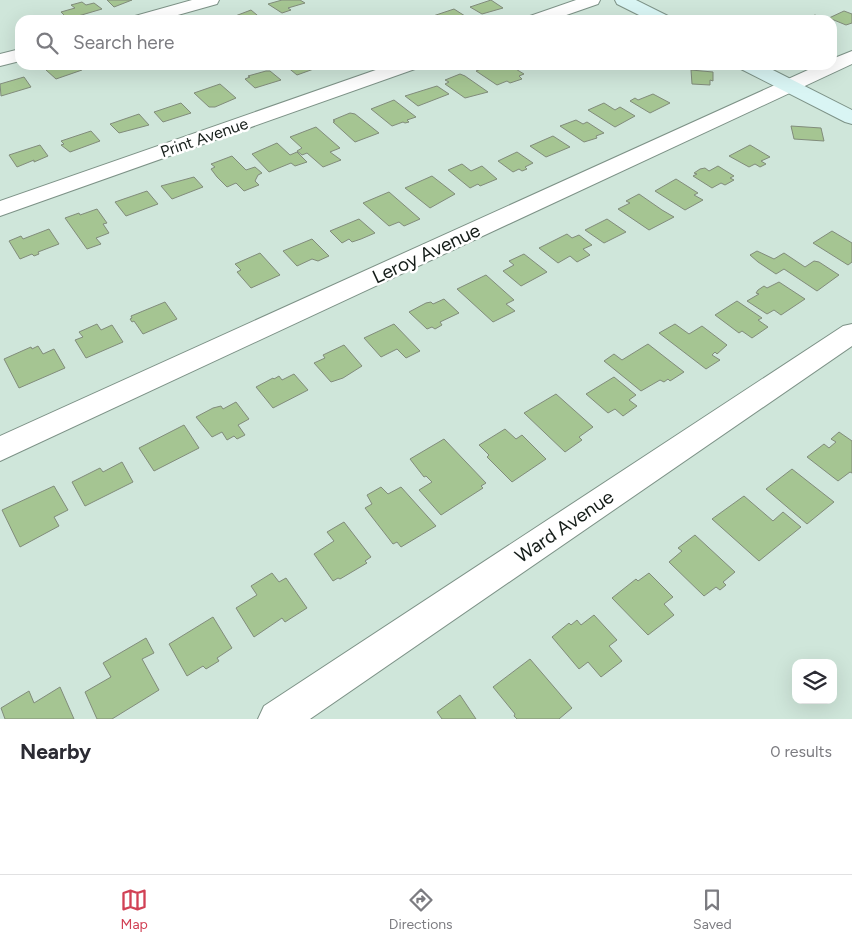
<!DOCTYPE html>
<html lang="en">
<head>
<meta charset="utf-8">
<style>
	:root { --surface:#fff; --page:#f2f2f3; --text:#2b2b33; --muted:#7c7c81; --line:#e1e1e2; --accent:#d14155 }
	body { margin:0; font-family:Figtree,sans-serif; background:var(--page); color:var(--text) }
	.controls { position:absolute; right:15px; bottom:15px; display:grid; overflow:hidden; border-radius:10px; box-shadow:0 5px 20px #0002 }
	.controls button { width:45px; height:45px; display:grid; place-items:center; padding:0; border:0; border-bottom:1px solid var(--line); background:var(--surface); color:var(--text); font:25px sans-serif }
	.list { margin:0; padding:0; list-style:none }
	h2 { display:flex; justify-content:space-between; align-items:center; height:65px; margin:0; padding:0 20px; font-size:21px }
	h2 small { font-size:16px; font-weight:400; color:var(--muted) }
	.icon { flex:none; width:28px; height:28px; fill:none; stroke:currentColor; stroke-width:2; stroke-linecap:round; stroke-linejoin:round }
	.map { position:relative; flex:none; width:852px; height:719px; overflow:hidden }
	.search { position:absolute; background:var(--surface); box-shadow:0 5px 20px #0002; left:15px; right:15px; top:15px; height:55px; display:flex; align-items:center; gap:12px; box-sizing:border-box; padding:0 18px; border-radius:15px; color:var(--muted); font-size:19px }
	.sheet { height:155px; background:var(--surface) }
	nav { display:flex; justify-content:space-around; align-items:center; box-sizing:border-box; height:70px; border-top:1px solid var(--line); background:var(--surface); font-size:14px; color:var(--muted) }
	nav a { display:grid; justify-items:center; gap:2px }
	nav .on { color:var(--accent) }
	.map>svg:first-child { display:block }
	.building { fill:#a5c592; stroke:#818c7b }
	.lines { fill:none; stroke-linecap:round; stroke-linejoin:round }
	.minor-casing { stroke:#7d9287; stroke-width:2 }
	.secondary-casing { stroke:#7d9287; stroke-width:2 }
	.minor { fill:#fff; fill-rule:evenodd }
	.secondary { fill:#d9f5f4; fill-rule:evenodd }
	.labels { text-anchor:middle; stroke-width:5; stroke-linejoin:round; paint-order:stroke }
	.far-street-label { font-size:16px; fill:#141c18; stroke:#fff }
	.street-label { font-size:19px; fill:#141c18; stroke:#fff }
</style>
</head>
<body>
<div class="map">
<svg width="852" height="719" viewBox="0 0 852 719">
	<rect width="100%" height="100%" fill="#cfe6da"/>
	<path class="building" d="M 107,0 L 132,0 L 114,7 Z
		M 282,0 L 300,0 L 305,3 L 288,8 L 291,10 L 282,13 L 268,4 Z
		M 491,0 L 503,8 L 482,14 L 470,7 Z
		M 82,2 L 86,5 L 94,3 L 102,9 L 68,19 L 61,12 L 75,8 L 71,5 Z
		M 454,9 L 465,16 L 459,20 L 439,20 L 433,16 Z
		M 251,10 L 263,20 L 232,20 L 230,18 Z
		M 844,11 L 852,14 L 852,23 L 846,25 L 829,18 Z
		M 815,15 L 826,20 L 803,20 Z
		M 62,65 L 77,65 L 82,70 L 56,79 L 46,70 Z
		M 491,65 L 509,65 L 524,74 L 519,76 L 522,79 L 510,83 L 507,81 L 497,85 L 476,71 Z
		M 286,66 L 288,65 L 322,66 L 297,75 Z
		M 691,70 L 713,72 L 713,81 L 710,80 L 710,85 L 692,84 Z
		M 266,71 L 270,71 L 281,80 L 255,88 L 245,79 L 250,77 L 248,76 Z
		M 460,74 L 465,76 L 488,92 L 465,98 L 445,84 L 449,82 L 445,80 Z
		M 24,77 L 31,87 L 1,96 L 0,84 Z
		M 220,84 L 236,98 L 215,107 L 209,107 L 194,93 Z
		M 437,86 L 449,94 L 418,106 L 405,96 Z
		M 653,94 L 670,103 L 650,113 L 630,101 L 635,98 L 638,100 Z
		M 394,100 L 416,117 L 407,120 L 409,122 L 405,123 L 403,122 L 392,126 L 371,109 Z
		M 181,103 L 191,113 L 163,122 L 154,112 Z
		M 604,103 L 615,110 L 620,107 L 635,116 L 615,127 L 588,110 Z
		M 350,113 L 355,114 L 379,133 L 355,142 L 333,122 L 335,121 L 333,120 Z
		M 139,114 L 149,125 L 119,133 L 110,124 Z
		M 576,120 L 583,124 L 587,122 L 604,133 L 596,136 L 597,138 L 584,142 L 560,126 Z
		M 791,126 L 821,128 L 824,141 L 794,139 Z
		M 316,127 L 340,148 L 330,152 L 341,160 L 323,167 L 307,153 L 302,155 L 297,151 L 302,148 L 290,137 Z
		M 91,131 L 100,141 L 70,152 L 61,145 L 64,144 L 61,141 Z
		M 553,136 L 570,147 L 546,157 L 530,146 Z
		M 277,143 L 290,155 L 297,152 L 307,162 L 295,166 L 291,163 L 269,172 L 252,154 Z
		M 40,145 L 48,156 L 34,162 L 34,160 L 17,167 L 9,155 Z
		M 750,145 L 770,157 L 761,161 L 766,164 L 760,167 L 755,164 L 749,167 L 729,156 Z
		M 517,152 L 533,163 L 525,167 L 527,169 L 522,171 L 519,169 L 513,172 L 498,161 Z
		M 232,156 L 246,170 L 255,167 L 262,173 L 258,175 L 255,181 L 259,185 L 244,191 L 236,183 L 227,187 L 217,177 L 211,169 L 215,167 L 211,164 Z
		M 462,164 L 471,171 L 482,166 L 497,179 L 480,186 L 478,184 L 470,188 L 448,170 Z
		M 718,166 L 734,176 L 730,178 L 734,180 L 725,185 L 721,183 L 712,188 L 693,176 L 697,174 L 694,173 L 700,169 L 705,168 L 709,171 Z
		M 432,176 L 455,194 L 430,208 L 405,188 Z
		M 194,177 L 203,187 L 172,199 L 161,186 Z
		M 676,179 L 698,193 L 694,195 L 703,200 L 685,210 L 655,191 Z
		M 147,191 L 158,204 L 126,216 L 115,202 Z
		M 389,192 L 420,219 L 404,226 L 399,222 L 389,226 L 363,203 Z
		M 639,194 L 662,210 L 674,217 L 649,230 L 618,209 L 630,203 L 626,201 Z
		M 97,209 L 107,223 L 103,224 L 109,233 L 96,238 L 101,244 L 87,249 L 65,218 L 79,213 L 80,215 Z
		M 359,219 L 375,233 L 361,239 L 352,242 L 349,239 L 342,243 L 330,231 Z
		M 607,219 L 626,232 L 604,243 L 585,230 Z
		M 49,229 L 59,244 L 38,252 L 39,254 L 34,256 L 32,254 L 20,259 L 9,241 L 21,236 L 23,239 Z
		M 832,231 L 852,243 L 852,262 L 848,265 L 813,243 Z
		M 567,234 L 572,238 L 579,235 L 592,245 L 583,249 L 590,255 L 577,262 L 570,256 L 558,263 L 539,248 Z
		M 312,239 L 329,256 L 318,261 L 312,259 L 297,266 L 283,251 Z
		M 757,251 L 774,259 L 784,253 L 805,267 L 814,261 L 819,262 L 839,275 L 817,291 L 784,269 L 776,274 L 758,262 L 750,255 Z
		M 260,253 L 280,275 L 251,288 L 237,272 L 241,270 L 235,264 Z
		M 524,254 L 547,272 L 521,286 L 503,271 L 514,265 L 509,261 Z
		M 486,275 L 514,300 L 506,304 L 515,311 L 493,322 L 457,289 Z
		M 779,282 L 805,299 L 781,315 L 774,310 L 767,314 L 747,301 L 759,294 L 756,293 L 758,290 L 764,286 L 767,288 Z
		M 444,299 L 459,313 L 440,322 L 442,325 L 435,329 L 432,327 L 427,329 L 409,312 L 426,303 L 431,302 L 433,304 Z
		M 737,301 L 762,318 L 758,320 L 768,327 L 752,338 L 742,331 L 739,333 L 715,315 Z
		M 165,302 L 177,319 L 143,334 L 134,321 L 132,322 L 130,319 L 132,318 L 131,316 Z
		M 97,324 L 101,330 L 112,325 L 123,342 L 86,358 L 75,340 L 83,337 L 79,332 Z
		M 394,324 L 420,351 L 406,358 L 397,349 L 381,357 L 364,338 Z
		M 675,324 L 689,334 L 702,326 L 727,345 L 717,354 L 715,352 L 712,355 L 720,360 L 706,369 L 659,333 Z
		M 648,344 L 684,372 L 670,381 L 668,379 L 664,382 L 660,380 L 641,391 L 604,361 L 614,354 L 622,360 Z
		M 344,345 L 362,366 L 343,378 L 331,382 L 314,363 L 325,358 L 323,355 Z
		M 38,346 L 43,354 L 54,349 L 65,368 L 19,388 L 4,359 L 31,347 L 32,349 Z
		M 294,374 L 308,390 L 273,408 L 256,387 L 273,378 L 274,379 L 279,376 L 282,380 Z
		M 614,377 L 636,395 L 629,400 L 637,406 L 623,416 L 615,409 L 608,413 L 586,394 Z
		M 556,394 L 593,427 L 579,437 L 582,440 L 565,452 L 524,413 Z
		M 236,402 L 249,419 L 238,425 L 245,435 L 237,439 L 234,436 L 227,440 L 222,432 L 212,437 L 196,417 L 213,408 L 221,406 L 223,409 Z
		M 184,425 L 199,448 L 154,471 L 139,448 Z
		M 505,429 L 516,439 L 522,435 L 546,459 L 512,482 L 487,457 L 489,455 L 479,445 Z
		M 839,432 L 852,441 L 852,473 L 850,472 L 838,481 L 807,457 L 824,444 L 829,448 L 836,442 L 831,439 Z
		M 444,439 L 486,483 L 481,486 L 483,488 L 441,515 L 419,490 L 432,482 L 426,476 L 424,477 L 410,459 Z
		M 122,462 L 133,482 L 85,506 L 72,482 L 100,468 L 103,472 Z
		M 792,469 L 834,502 L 807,524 L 766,489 Z
		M 54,486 L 68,510 L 54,517 L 59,526 L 20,547 L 2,510 Z
		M 381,487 L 388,494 L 401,487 L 436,526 L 401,547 L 397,542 L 393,544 L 365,508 L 372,504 L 367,495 Z
		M 744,496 L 773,521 L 783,512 L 801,527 L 759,561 L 712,519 Z
		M 344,522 L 371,557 L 365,561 L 367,563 L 340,579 L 338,578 L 333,581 L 314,554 L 334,541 L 327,532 Z
		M 695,535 L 735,572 L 723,582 L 726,585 L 720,590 L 716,587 L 704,596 L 669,562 L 682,551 L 678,548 Z
		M 272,573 L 279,582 L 286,578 L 307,608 L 285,622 L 282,618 L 254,637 L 236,608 L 257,595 L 251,586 Z
		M 649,573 L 673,597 L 664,604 L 674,615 L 648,635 L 612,598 L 636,579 L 638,581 Z
		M 594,615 L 617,640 L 609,646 L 622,661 L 601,677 L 588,662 L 579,669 L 552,637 L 569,623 L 571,625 L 577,620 L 581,625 Z
		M 213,617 L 232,648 L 217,658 L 219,661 L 206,669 L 203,666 L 187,676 L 169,644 Z
		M 146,638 L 154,653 L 142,659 L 159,690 L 112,719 L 97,719 L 85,692 L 111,677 L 103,663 Z
		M 530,659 L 572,708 L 559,719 L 517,719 L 514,716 L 515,714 L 493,687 Z
		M 60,687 L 74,719 L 5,719 L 1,708 L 29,691 L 34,703 Z
		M 460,695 L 476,719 L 442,719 L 437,712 Z"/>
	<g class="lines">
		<defs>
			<path id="minor" d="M 192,0 L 219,0 L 217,4 L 160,20 L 132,20 L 135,16 Z
				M 576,0 L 600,0 L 598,4 L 552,20 L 527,20 L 530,16 Z
				M 20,49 L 20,61 L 0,66 L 0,54 Z
				M 852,51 L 852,64 L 0,461 L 0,436 L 819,65 L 832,65 L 832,59 Z
				M 390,65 L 417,65 L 415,69 L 0,216 L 0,201 Z
				M 852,324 L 852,346 L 310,719 L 258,719 L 264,706 L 843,326 Z"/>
			<path id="secondary" d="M 615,0 L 636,0 L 668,16 L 671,20 L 649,20 L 617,4 Z
				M 739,65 L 763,65 L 852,110 L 852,124 L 845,122 L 741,69 Z"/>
		</defs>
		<use href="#minor" class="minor-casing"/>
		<use href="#secondary" class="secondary-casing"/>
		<use href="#minor" class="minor"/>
		<use href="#secondary" class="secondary"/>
	</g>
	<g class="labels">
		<g class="far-street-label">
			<text transform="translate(204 137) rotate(-19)" y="6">Print Avenue</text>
		</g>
		<g class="street-label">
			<text transform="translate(426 253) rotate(-25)" y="7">Leroy Avenue</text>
			<text transform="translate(564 526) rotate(-34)" y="7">Ward Avenue</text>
		</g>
	</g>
</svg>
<div class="controls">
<button><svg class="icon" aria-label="layers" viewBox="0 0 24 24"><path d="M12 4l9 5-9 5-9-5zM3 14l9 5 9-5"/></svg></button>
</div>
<div class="search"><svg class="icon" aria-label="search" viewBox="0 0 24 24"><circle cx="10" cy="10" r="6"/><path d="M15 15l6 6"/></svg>Search here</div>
</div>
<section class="sheet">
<h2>Nearby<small>0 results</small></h2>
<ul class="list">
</ul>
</section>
<nav>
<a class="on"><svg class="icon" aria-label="map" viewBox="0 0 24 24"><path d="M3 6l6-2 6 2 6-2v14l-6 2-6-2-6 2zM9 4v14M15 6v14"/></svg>Map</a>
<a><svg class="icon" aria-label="directions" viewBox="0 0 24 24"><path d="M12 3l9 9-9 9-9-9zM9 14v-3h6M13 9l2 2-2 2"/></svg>Directions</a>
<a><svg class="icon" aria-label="saved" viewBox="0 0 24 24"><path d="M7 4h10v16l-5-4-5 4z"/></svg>Saved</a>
</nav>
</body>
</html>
